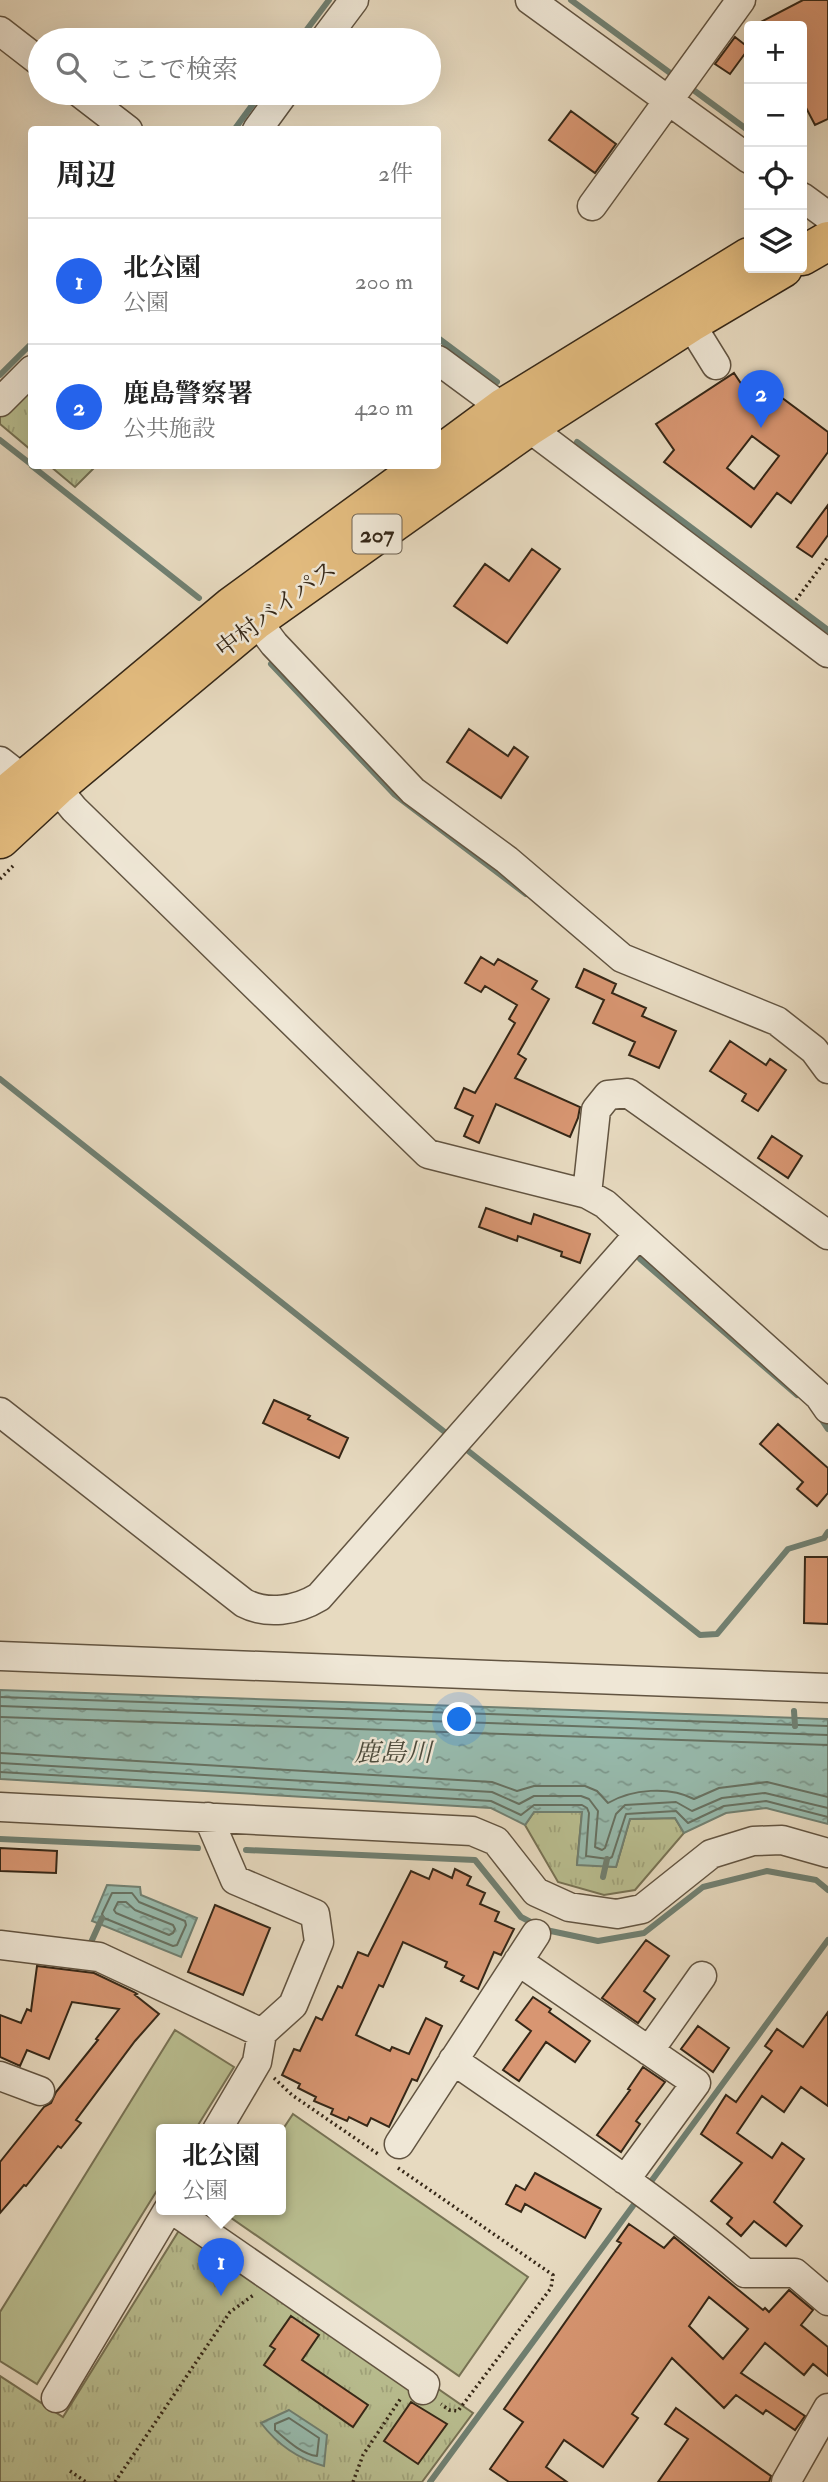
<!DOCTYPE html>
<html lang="ja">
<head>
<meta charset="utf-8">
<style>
	:root { --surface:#fff; --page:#f2f2f2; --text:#222; --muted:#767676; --line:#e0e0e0; --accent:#2563eb }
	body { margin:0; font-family:"IM FELL Double Pica","Noto Serif JP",serif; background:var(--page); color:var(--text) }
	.controls { position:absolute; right:21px; top:21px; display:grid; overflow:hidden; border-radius:7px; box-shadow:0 7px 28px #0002 }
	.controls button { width:63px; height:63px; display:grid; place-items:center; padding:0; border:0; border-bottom:2px solid var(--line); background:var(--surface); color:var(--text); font:35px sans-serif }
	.you { position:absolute; left:460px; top:1720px; width:24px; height:24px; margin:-18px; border:5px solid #fff; border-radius:50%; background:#1a73e8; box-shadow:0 0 0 10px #1a73e833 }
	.badge { display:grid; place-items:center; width:46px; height:46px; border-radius:50%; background:var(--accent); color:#fff; font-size:23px; font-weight:700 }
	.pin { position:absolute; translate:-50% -58px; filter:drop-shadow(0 2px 4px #0008) }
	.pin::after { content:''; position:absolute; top:37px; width:24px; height:21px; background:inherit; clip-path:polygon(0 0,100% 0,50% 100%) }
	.popup { position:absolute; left:156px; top:2124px; width:130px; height:91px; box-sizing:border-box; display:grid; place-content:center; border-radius:7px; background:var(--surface); filter:drop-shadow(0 2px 5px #0005); font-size:23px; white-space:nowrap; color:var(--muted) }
	.popup b { font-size:26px; color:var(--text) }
	.popup::after { content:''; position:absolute; left:50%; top:100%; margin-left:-14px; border:14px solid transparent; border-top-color:var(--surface) }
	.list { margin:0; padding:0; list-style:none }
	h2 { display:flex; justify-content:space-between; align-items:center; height:91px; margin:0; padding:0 28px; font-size:30px }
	h2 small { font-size:23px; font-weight:400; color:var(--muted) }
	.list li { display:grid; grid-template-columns:46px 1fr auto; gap:21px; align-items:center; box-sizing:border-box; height:126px; padding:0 28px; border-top:2px solid var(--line) }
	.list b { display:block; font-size:26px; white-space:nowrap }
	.list p { margin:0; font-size:23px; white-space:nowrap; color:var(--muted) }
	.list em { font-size:23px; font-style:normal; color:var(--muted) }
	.icon { flex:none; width:38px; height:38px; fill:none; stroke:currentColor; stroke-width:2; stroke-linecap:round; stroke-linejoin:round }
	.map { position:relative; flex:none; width:828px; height:2482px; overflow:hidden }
	.search { position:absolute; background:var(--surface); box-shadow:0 7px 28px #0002; left:28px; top:28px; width:413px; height:77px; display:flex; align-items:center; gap:18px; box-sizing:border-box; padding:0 24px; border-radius:38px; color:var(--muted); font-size:26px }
	.panel { position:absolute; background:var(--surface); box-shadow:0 7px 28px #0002; left:28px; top:126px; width:413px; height:343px; border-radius:7px }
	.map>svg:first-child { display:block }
	.grass { fill:url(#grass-tufts); stroke:#777254; stroke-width:2 }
	.pitch { fill:#b9be90; stroke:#777254; stroke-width:2 }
	.water { fill:url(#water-ripples); stroke:#708072; stroke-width:2 }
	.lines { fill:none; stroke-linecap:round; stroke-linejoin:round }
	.shore { stroke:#667162; stroke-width:2 }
	.stream { stroke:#708072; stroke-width:6 }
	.building { fill:#d89672; stroke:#352717; stroke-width:2; fill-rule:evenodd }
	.minor-casing { stroke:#625441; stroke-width:31 }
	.highway-casing { stroke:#352717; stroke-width:41 }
	.path { stroke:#352717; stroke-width:3.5; stroke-dasharray:2 3.5; stroke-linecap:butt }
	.minor { stroke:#efe7d6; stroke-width:28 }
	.highway { stroke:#e4bd80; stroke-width:38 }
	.labels { text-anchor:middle; stroke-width:5; stroke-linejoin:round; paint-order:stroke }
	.shield { fill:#efe7d6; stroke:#6d6150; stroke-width:2 }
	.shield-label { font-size:23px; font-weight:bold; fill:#352717 }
	.street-label { font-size:24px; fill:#352717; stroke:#efe7d6 }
	.water-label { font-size:26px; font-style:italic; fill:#4e4c3d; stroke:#efe7d6 }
</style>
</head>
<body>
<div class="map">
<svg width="828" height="2482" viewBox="0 0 828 2482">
	<defs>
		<pattern id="grass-tufts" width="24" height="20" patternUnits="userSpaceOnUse" patternTransform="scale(1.75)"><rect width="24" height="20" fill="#b9be90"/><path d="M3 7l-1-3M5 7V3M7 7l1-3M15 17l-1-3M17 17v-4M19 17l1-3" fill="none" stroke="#a0a37b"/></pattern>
		<pattern id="water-ripples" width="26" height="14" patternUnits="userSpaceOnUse" patternTransform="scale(1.75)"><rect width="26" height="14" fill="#97bbae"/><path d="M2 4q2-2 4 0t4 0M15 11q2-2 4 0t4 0" fill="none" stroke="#7c988d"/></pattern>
	</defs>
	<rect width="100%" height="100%" fill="#e7dac0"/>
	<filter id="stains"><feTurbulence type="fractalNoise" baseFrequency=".00286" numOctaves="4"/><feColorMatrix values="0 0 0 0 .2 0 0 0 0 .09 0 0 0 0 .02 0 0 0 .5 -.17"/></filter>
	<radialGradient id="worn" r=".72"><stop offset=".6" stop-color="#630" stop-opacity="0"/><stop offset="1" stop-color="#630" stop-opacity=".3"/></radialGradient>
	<path class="grass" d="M 31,381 L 31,450 L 0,424 L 0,411 Z
		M 50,466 L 96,466 L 75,487 Z
		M 534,1812 L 582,1812 L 577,1864 L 616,1867 L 630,1819 L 675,1818 L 684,1833 L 635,1890 L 604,1895 L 558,1882 L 525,1825 Z
		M 188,2216 L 473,2413 L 422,2482 L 0,2482 L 0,2376 L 63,2417 Z"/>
	<path class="pitch" d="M 175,2030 L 234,2067 L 195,2130 L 162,2130 L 161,2184 L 37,2384 L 0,2361 L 0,2312 Z
		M 293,2114 L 528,2277 L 459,2376 L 224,2213 L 226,2210 L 280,2210 L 281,2132 Z"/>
	<path class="water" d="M 0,1690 L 828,1719 L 828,1824 L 766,1808 L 726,1813 L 684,1833 L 675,1818 L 630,1819 L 616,1867 L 577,1865 L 582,1812 L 534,1812 L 525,1825 L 491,1808 L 0,1779 Z
		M 107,1885 L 140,1887 L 141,1895 L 197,1918 L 181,1957 L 92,1921 Z
		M 289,2410 L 327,2435 L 324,2466 C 298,2459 277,2444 261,2423 Z"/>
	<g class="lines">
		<path class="shore" d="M 0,1697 L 828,1726
			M 0,1706 L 828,1735
			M 0,1717 L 828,1745
			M 0,1753 L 492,1782 L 517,1791 L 534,1786 L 585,1786 L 597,1791 L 608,1803 C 632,1789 669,1786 694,1799 L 719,1788 L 767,1782 L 828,1797
			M 0,1763 L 492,1792 L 519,1804 L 534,1796 L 581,1796 L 589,1799 L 598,1811 L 595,1847 L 602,1850 L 605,1848 L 616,1814 L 625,1805 L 676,1802 L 692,1811 L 722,1798 L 765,1793 L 828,1808
			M 0,1772 L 491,1801 L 521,1815 L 534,1805 L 582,1805 L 587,1808 L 589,1813 L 586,1856 L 608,1859 L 612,1857 L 626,1814 L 676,1811 L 688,1823 L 724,1806 L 766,1801 L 828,1817
			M 112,1893 L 132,1893 L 139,1902 L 185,1921 L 186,1925 L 177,1945 L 173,1946 L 104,1918 L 102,1914 Z
			M 118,1902 L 126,1902 L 135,1910 L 173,1925 L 175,1929 L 173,1933 L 169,1935 L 116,1913 L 114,1910 Z
			M 289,2418 L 319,2438 L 317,2456 C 301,2454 287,2440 275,2430 L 275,2424 Z"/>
		<path class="stream" d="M 571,0 L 677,78
			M 299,40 L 329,0
			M 688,86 L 749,131
			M 234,130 L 261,93
			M 438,338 L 497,382
			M 0,375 L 32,343
			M 0,440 L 32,465
			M 577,442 L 828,630
			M 32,466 L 199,598
			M 271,664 L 394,794 L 526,894
			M 0,1079 L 451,1437
			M 640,1259 L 797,1395
			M 820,1417 L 828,1429
			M 462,1446 L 700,1635 L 717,1634 L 788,1549 L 824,1538 L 828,1532
			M 794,1711 L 795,1726
			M 0,1839 L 198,1848
			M 246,1850 L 475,1860 L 521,1917 L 546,1930 L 598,1941 L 644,1933 L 703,1887 L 767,1871 L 816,1880 L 828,1890
			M 603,1877 L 607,1859
			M 88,1949 L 102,1918
			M 647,2187 L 828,1940
			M 430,2482 L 638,2199"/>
	</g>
	<path class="building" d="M 803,0 L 828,0 L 828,119 L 815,125 L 802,100 L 802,26 L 753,26 Z
		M 735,37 L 749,48 L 730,74 L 715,64 Z
		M 571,111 L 616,144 L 595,173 L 549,140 Z
		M 734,373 L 748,394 L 758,380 L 828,432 L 828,452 L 791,503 L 777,493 L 751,527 L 664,462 L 674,450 L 656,424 ZM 752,436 L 779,456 L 754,489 L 727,468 Z
		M 828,505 L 828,535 L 812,557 L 797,547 Z
		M 532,549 L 560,569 L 507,643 L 454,606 L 485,564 L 509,581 Z
		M 469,729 L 508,756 L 514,747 L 528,757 L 501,798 L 447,762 Z
		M 481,957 L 494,965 L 498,959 L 537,981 L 532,989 L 549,999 L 518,1054 L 526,1059 L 515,1078 L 580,1107 L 578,1118 L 570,1137 L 496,1104 L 479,1143 L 464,1136 L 473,1116 L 455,1108 L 464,1088 L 475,1093 L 515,1023 L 509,1019 L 517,1005 L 485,986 L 481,992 L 465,983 Z
		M 584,969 L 616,984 L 612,993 L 646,1008 L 642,1016 L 676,1031 L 659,1068 L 629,1055 L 635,1042 L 593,1023 L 604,1000 L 576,987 Z
		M 730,1041 L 766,1065 L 770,1059 L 786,1070 L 758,1111 L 742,1101 L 746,1094 L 710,1071 Z
		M 772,1136 L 802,1156 L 788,1178 L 758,1158 Z
		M 486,1208 L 531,1224 L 534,1214 L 590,1234 L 580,1263 L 561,1256 L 562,1252 L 518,1236 L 517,1241 L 479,1227 Z
		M 274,1400 L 310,1416 L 308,1419 L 348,1438 L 339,1458 L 263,1423 Z
		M 778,1424 L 828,1468 L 828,1493 L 817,1506 L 797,1489 L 803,1482 L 760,1444 Z
		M 805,1557 L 828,1557 L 828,1624 L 804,1623 Z
		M 0,1848 L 57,1851 L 56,1873 L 0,1871 Z
		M 433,1869 L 452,1878 L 455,1869 L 471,1877 L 467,1885 L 485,1893 L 480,1904 L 499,1912 L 495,1921 L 514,1929 L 501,1955 L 494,1952 L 478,1989 L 461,1981 L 464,1976 L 445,1967 L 447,1962 L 403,1942 L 383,1987 L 379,1985 L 356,2035 L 390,2051 L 392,2047 L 409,2054 L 426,2018 L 442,2026 L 417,2081 L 412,2079 L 389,2127 L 371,2118 L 367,2126 L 349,2117 L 347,2121 L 331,2114 L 333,2109 L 314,2101 L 316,2097 L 298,2088 L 300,2084 L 282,2075 L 294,2049 L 300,2051 L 316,2017 L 322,2020 L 338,1986 L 342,1988 L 358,1952 L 368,1956 L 411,1871 L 429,1879 Z
		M 215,1905 L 270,1928 L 243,1995 L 188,1972 Z
		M 646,1940 L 669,1956 L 644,1991 L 655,1999 L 638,2023 L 602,1998 Z
		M 37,1966 L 94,1973 L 134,1992 L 137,1994 L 135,1995 L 159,2014 L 135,2041 L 76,2120 L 81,2123 L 61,2148 L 58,2146 L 26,2186 L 24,2185 L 0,2213 L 0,2162 L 44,2107 L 51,2103 L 56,2092 L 98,2040 L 96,2039 L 119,2009 L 72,2002 L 49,2059 L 27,2050 L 20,2066 L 0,2057 L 0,2015 L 21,2023 L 27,2009 L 31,2011 Z
		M 533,1997 L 551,2009 L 549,2012 L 590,2041 L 575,2062 L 546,2042 L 519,2081 L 503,2070 L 531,2031 L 516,2020 Z
		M 828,2012 L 828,2106 L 801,2087 L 784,2112 L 762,2096 L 737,2133 L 772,2158 L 782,2143 L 804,2159 L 774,2202 L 802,2226 L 786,2246 L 754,2221 L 741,2236 L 727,2224 L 732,2218 L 711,2201 L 742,2163 L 701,2134 L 726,2095 L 736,2102 L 772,2051 L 765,2046 L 777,2029 L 803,2047 Z
		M 698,2026 L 729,2048 L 713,2072 L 681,2049 Z
		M 643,2067 L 665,2082 L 636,2121 L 640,2124 L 621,2152 L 597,2135 L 630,2090 L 628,2089 Z
		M 535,2173 L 601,2209 L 585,2238 L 525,2204 L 521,2212 L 506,2204 L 516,2185 L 525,2190 Z
		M 629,2224 L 664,2248 L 674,2237 L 763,2310 L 765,2308 L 769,2312 L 789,2290 L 813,2310 L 801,2325 L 828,2347 L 828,2376 L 813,2364 L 804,2375 L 765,2343 L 741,2373 L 805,2416 L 795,2430 L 766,2410 L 763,2414 L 736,2395 L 724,2408 L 672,2358 L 632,2414 L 638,2418 L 603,2467 L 564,2440 L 546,2467 L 567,2482 L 509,2482 L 490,2469 L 523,2422 L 504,2409 L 621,2243 L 617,2241 ZM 709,2297 L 748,2329 L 723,2359 L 689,2326 Z
		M 291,2316 L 319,2335 L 302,2360 L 368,2405 L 353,2427 L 264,2365 L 275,2349 L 270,2346 Z
		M 411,2402 L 447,2424 L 418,2464 L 384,2441 Z
		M 676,2408 L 771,2476 L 769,2482 L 658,2482 L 688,2439 L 665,2424 Z"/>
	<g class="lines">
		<defs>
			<path id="minor" d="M 530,0 L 749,159
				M 0,31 L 40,62
				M 324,40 L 354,0
				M 80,93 L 128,130
				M 257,130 L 284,93
				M 802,197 L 828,216
				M 592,206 L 741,0
				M 690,323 L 716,365
				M 438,360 L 503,408
				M 0,402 L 32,370
				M 528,427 L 828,653
				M 256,620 L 274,644 L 413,791 L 507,860 L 622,958 L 777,1021 L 814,1050 L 828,1069
				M 0,761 L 23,779
				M 56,787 L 74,809 L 428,1154 L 587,1194 L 605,1204 L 819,1396 L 828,1409
				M 587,1194 L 596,1110 L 608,1095 L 628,1093 L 828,1235
				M 0,1412 L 244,1603 C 267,1615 296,1611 319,1597 L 638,1235
				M 0,1656 L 828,1688
				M 0,1807 L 472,1831 L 496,1841 L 536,1892 L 569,1907 L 617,1914 L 642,1909 L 711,1854 L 753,1841 L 782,1840 L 828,1853
				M 208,1817 L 235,1880 L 315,1914 L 319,1942 L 293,2005 L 262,2033 L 257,2062 L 217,2130
				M 0,1945 L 99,1957 L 262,2033
				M 518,1961 L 696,2083 L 625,2180
				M 649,2051 L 702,1976
				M 453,2060 C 552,2129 654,2195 745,2273 L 795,2273 L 828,2301
				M 0,2076 L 40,2091
				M 399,2144 L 536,1934
				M 173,2210 L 425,2384 L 423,2390
				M 56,2398 L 168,2210
				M 786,2482 L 828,2408"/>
			<path id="highway" d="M 802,256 L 828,241
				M 438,456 L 503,408 L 749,257
				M 0,800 L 232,606 L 424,466
				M 0,839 L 56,787 L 256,620 L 528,427 L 690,323 L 783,268"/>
		</defs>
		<use href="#minor" class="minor-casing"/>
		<use href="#highway" class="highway-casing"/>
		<path class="path" d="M 796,600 L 828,557
			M 0,879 L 13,866
			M 274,2078 L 292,2095 L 378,2154
			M 398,2168 L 553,2275 L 551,2288 L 458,2411 L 449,2410 L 441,2404
			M 70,2471 L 86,2482
			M 115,2482 L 230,2312 L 255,2294
			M 353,2482 L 363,2455 L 401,2398"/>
		<use href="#minor" class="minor"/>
		<use href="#highway" class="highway"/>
	</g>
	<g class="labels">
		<rect class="shield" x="352.5" y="514.5" width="49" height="39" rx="5"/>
		<g class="shield-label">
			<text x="377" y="542">207</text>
		</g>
		<g class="street-label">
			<text transform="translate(276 609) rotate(-37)" y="8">中村バイパス</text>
		</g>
		<g class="water-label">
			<text x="393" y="1761">鹿島川</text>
		</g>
	</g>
	<rect width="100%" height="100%" filter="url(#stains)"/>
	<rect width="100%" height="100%" fill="url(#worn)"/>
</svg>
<div class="controls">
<button>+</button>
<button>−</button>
<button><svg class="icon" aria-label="locate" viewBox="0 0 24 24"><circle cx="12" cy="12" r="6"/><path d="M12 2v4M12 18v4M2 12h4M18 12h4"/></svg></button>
<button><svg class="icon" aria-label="layers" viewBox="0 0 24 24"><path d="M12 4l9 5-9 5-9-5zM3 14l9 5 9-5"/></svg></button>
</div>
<div class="you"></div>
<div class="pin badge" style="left:221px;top:2296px">1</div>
<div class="popup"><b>北公園</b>公園</div>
<div class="pin badge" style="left:761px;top:428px">2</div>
<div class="search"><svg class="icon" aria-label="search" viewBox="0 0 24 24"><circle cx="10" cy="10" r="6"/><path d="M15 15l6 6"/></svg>ここで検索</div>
<section class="panel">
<h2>周辺<small>2件</small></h2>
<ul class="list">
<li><span class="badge">1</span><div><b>北公園</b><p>公園</p></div><em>200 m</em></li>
<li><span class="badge">2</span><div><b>鹿島警察署</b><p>公共施設</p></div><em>420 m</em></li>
</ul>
</section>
</div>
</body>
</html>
